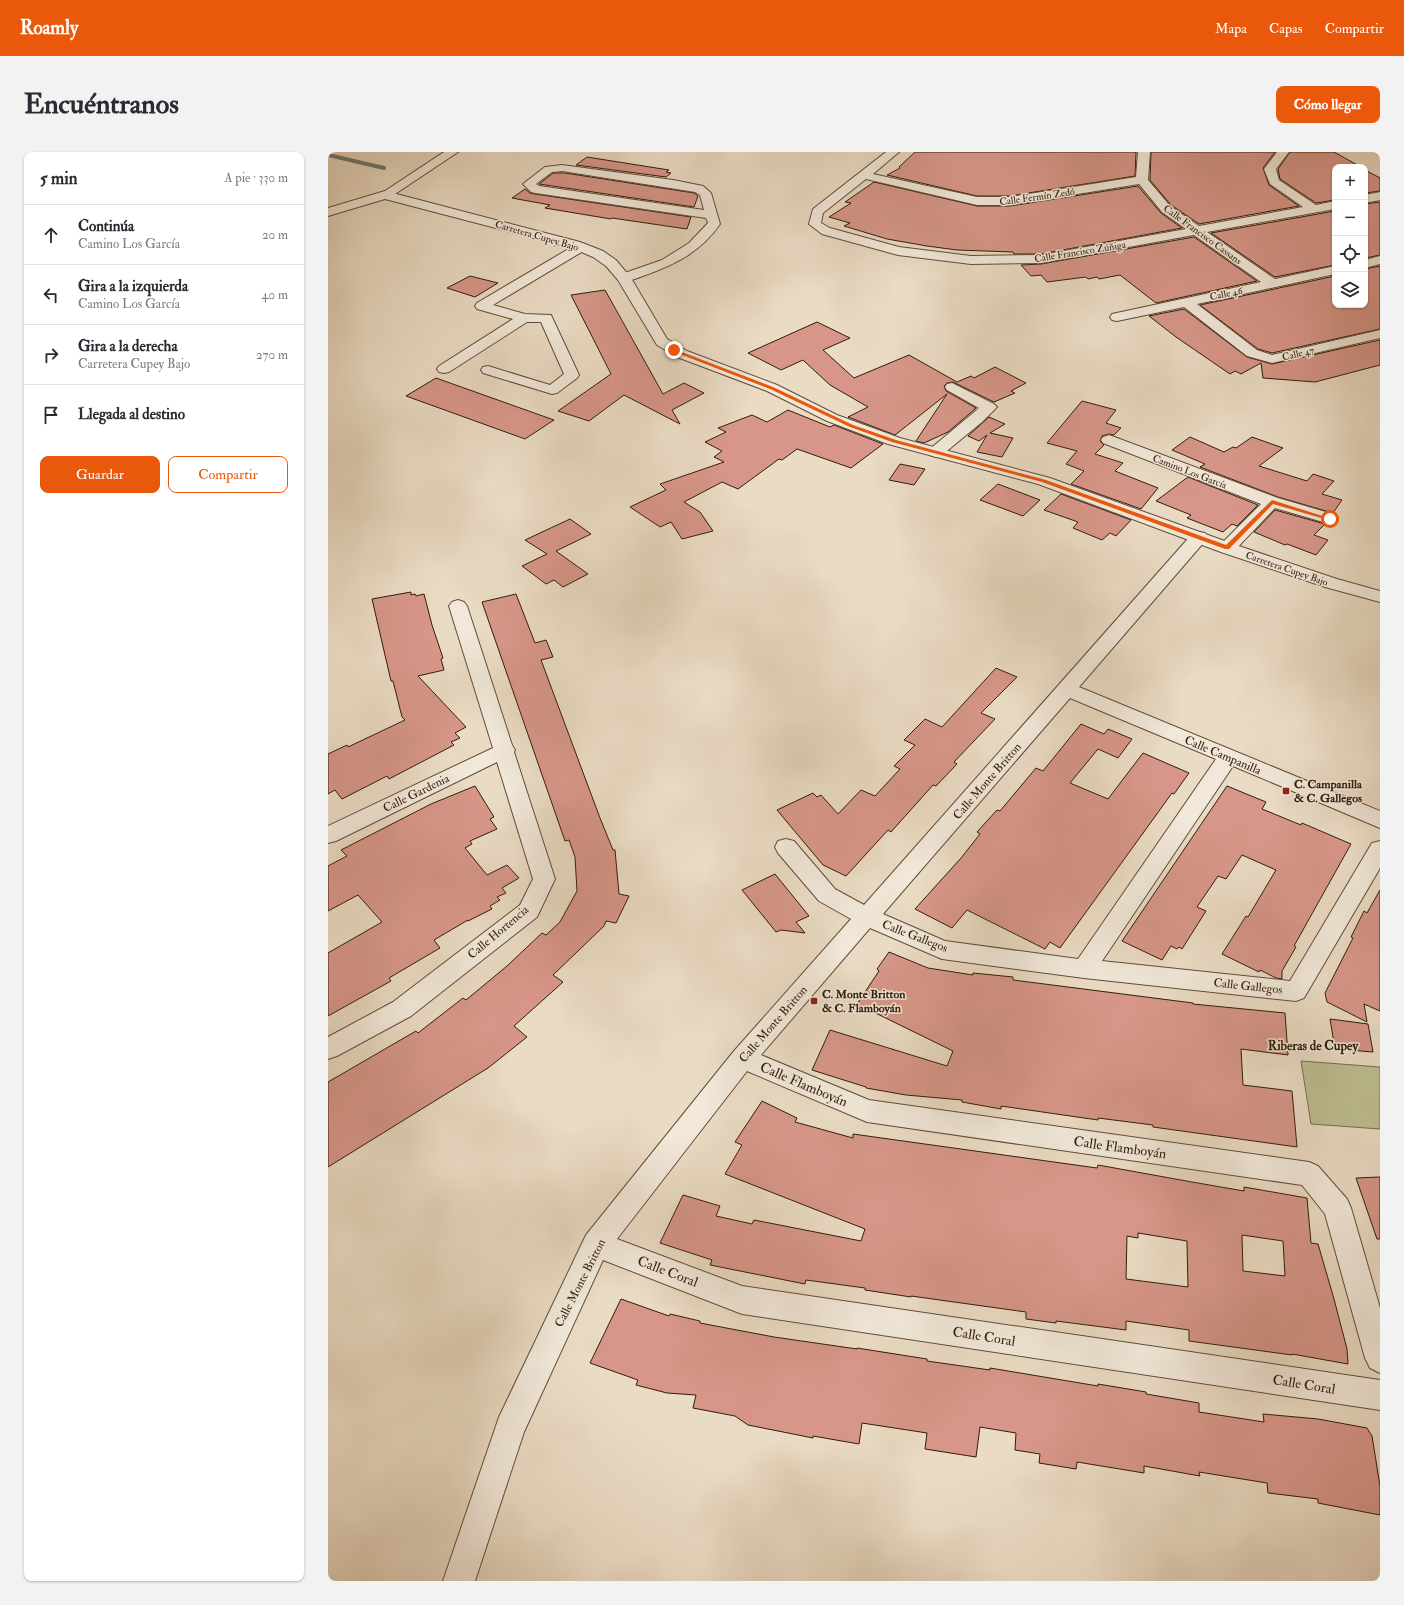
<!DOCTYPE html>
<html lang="es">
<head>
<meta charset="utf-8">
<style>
	:root { --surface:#fff; --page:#f2f2f3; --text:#2b2b33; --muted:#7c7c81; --line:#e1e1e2; --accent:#ea580c }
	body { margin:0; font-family:"IM FELL Double Pica",serif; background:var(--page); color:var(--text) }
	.controls { position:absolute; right:12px; top:12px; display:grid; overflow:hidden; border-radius:8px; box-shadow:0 1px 3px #0004 }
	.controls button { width:36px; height:36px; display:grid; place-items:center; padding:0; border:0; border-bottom:1px solid var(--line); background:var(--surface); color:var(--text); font:20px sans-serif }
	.stop { position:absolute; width:12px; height:12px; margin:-9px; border:3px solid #ea580c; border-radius:50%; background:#fff }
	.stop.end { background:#ea580c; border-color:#fff; box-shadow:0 1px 4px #0008 }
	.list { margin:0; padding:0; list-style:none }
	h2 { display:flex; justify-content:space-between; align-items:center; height:52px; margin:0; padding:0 16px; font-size:17px }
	h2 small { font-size:13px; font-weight:400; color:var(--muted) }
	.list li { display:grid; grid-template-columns:26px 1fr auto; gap:12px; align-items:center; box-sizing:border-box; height:60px; padding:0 16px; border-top:1px solid var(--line) }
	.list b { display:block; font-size:15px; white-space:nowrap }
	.list p { margin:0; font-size:13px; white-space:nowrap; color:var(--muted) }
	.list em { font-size:13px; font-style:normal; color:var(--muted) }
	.actions { display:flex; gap:8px; padding:12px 16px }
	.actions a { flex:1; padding:9px 0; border:1px solid var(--accent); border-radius:8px; text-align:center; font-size:14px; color:var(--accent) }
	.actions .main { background:var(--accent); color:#fff }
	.icon { flex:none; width:22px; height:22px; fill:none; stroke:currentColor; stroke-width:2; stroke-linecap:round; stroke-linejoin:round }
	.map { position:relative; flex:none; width:1052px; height:1429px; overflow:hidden; border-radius:8px }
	header { display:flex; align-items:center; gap:24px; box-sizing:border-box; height:56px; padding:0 20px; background:var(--accent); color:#fff }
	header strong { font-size:19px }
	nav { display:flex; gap:22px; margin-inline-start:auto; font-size:14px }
	.intro { display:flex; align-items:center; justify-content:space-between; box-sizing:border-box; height:96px; padding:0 24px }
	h1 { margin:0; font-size:28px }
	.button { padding:10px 18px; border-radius:8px; background:var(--accent); color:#fff; font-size:14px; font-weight:700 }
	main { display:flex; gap:24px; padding:0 24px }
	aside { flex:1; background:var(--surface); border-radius:8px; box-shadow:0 1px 3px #0004 }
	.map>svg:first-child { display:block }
	.green { fill:#bdbe90; stroke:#786d4e }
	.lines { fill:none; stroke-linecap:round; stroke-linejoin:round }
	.stream { stroke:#6f7b6f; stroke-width:4 }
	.building { fill:#d79689; stroke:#321c0b; fill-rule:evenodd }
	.minor-casing { stroke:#604c39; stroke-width:2 }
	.tertiary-casing { stroke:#604c39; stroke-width:2 }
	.minor { fill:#f1e8d9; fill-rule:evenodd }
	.tertiary { fill:#f1e8d9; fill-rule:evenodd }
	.route { fill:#ea580c }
	.poi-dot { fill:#8f2418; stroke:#f1e8d9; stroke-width:1.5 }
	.labels { text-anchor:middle; stroke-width:3; stroke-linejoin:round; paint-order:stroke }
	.far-street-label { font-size:10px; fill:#321c0b; stroke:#f1e8d9 }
	.street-label { font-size:12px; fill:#321c0b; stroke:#f1e8d9 }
	.poi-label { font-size:12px; font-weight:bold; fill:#321c0b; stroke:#f1e8d9; text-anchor:start }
	.neighbourhood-label { font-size:13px; font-weight:bold; fill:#321c0b; stroke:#f1e8d9 }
	.near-street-label { font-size:14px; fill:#321c0b; stroke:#f1e8d9 }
</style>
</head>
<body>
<header>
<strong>Roamly</strong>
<nav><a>Mapa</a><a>Capas</a><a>Compartir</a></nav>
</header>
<div class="intro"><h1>Encuéntranos</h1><a class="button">Cómo llegar</a></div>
<main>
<aside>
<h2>5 min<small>A pie · 330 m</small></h2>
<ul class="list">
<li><svg class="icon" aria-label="ahead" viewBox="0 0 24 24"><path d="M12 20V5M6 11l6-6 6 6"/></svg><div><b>Continúa</b><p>Camino Los García</p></div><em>20 m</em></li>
<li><svg class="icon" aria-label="left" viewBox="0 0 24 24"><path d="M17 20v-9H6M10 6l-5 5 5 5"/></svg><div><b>Gira a la izquierda</b><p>Camino Los García</p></div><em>40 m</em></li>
<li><svg class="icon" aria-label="right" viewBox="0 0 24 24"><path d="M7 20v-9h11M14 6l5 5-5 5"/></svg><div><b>Gira a la derecha</b><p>Carretera Cupey Bajo</p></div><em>270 m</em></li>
<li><svg class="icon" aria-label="arrive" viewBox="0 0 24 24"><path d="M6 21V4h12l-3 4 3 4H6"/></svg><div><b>Llegada al destino</b></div></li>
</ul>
<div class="actions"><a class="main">Guardar</a><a>Compartir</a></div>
</aside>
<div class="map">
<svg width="1052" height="1429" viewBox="0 0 1052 1429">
	<rect width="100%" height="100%" fill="#eadbc4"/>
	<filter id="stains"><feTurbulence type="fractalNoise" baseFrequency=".005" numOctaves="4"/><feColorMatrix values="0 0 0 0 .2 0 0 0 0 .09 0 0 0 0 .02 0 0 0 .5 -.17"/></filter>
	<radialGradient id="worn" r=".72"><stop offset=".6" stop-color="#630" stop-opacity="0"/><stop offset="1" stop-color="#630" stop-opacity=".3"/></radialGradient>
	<path class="green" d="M 973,909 L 1052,915 L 1052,977 L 983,972 Z"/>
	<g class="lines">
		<path class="stream" d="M 0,3 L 56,16"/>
	</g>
	<path class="building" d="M 587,0 L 808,0 L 807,24 L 682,44 L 649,44 L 559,23 L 572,16 L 571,15 Z
		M 823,0 L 947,0 L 935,16 L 941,33 L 971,54 L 871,72 L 843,53 L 822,28 Z
		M 962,0 L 1006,0 L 1033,15 L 1007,15 L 1007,48 L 988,51 L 952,27 L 950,17 Z
		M 259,5 L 341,18 L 338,20 L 343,21 L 338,25 L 248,13 Z
		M 1037,18 L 1052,26 L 1052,39 L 1037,41 Z
		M 225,21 L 237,21 L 366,41 L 370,44 L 366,55 L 211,32 Z
		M 546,30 L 649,54 L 682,54 L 810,34 L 833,61 L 854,76 L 713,102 L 686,102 L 685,100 L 629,98 L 599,94 L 559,87 L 516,74 L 522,71 L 501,65 L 523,51 L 517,50 Z
		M 197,37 L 202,41 L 207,42 L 363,65 L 359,77 L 284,66 L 283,67 L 217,56 L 222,53 L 184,46 Z
		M 1052,50 L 1052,103 L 1037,106 L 1037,52 Z
		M 1007,59 L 1007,113 L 947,125 L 883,81 Z
		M 866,85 L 929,129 L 828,151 L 792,123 L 771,127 L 769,125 L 760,127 L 758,125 L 719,130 L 713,123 L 703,124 L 693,113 L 713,112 Z
		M 1052,114 L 1052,177 L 944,201 L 930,197 L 872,153 L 1007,124 L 1007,153 L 1037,153 L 1037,117 Z
		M 142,124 L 170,131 L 147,145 L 119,136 Z
		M 277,138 L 335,242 L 356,231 L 376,241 L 344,258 L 352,272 L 296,243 L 261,269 L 230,259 L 283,222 L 243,143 Z
		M 856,157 L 919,205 L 944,212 L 1052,188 L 1052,213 L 987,230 L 935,226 L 933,211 L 913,222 L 907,219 L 902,222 L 848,185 L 821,164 Z
		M 489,170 L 522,186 L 495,198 L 526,226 L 581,203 L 629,230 L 643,224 L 646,226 L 667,215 L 698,231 L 683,239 L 687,241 L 666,250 L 625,230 L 619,231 L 616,234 L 618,239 L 648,256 L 620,280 L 596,291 L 588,289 L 619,242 L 567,283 L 520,265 L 540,255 L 502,233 L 475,208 L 453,218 L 420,201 Z
		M 108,226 L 226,268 L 197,287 L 78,244 Z
		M 754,249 L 788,258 L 778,271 L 793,276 L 786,283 L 781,282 L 774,284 L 772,289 L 776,293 L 767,302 L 795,311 L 787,319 L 830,336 L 813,357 L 743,332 L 756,319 L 738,312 L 749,299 L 719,291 Z
		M 460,258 L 502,275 L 506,273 L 555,292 L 523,316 L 469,297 L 454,308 L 451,307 L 410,337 L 394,330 L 356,350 L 372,360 L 385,379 L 354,387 L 343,370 L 332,375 L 302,355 L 338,338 L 332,332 L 396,310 L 386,305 L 394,299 L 377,290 L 398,280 L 390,276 L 424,263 L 439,270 Z
		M 661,265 L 677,272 L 662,281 L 685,286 L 674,305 L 649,300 L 659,283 L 651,289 L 640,284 Z
		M 862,285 L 896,300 L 905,295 L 908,296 L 924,285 L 955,296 L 931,314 L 979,329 L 985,322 L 1006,329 L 994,342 L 1014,348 L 1005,361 L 950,345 L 872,315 L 877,312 L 844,298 Z
		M 572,312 L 597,317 L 586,333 L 561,328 Z
		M 860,325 L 930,353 L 909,374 L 904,372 L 895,380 L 859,366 L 863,363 L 828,349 Z
		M 670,332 L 712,348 L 695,364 L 652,348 Z
		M 733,342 L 803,368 L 788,384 L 782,381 L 774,388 L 745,376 L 750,370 L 716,358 Z
		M 947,358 L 997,372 L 986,383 L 1000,388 L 988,403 L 959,392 L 957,393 L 926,380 Z
		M 242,367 L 263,382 L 228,399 L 260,422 L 235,435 L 226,428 L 218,432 L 194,414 L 219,402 L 197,388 Z
		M 83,440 L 83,443 L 87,442 L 88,444 L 96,442 L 104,473 L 115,506 L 113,507 L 116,518 L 90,524 L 138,575 L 127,581 L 132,586 L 123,590 L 126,593 L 61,627 L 59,624 L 14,647 L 7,638 L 0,642 L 0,602 L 19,593 L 20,595 L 77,568 L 74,565 L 65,529 L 63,529 L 44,447 Z
		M 188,442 L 207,491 L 218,488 L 225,505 L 213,508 L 272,666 L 285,698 L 287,698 L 291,742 L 301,744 L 288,771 L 278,769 L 276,774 L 225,823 L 235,830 L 186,874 L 199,885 L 160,916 L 0,1015 L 0,930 L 88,879 L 90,881 L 135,846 L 138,848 L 179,814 L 214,781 L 218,783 L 232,770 L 249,739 L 247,705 L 241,688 L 237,689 L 154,450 Z
		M 668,516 L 689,525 L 653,561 L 667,567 L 626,610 L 629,612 L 608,634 L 605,633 L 563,680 L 560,678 L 518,724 L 495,713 L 449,658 L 485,641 L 489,645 L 493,643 L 510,662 L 533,638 L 547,644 L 572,617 L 566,614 L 587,593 L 576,588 L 597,567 L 614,575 Z
		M 753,572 L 776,582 L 780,577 L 804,587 L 790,606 L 770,597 L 742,631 L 780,647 L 815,601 L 861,621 L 846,642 L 844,641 L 732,796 L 722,790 L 717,797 L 639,758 L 624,776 L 587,757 L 633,706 L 652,682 L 649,680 L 669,658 L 672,659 L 708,616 L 715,619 Z
		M 147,634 L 166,665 L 162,667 L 169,677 L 142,689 L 144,692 L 137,696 L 159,723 L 179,713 L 191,726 L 174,736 L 178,741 L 169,745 L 172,748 L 162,754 L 164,757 L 140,769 L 140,768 L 106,788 L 112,796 L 61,826 L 63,829 L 0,864 L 0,801 L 54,770 L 30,743 L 0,759 L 0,714 L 19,704 L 13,698 L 103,652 Z
		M 899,634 L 938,650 L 934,657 L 973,673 L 974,671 L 1023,692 L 966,794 L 968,795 L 954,819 L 954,827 L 948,826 L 932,818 L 931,820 L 894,802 L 918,764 L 920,765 L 948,718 L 914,703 L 898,727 L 890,724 L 869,755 L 878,759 L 854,797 L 851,795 L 849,797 L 843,794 L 834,808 L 794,789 Z
		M 447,722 L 481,764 L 468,770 L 477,781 L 453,778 L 448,780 L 414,738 Z
		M 1052,738 L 1052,859 L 1036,852 L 1039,870 L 999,850 L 997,841 L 1025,786 L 1023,785 L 1036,759 L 1039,761 Z
		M 561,800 L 600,816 L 645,823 L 645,821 L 685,825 L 685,828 L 865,851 L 865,852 L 957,861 L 960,903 L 913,897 L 915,933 L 964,939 L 969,995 L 825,975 L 825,973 L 770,966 L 770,968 L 673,954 L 673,957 L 634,950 L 634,948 L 578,943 L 538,936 L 538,935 L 484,918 L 502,878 L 619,914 L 625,899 L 529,852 L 551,819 L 549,817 Z
		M 1002,867 L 1040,872 L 1045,900 L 1007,897 Z
		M 434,949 L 469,966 L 467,970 L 525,986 L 525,982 L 769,1016 L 770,1013 L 864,1030 L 916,1039 L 916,1035 L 979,1046 L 983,1091 L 990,1092 L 1006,1147 L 1019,1197 L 1020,1212 L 964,1202 L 964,1203 L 861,1189 L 861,1178 L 798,1169 L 798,1178 L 728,1169 L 728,1171 L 698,1167 L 698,1160 L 583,1144 L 583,1145 L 537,1138 L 537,1136 L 478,1128 L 477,1132 L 382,1113 L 384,1108 L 332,1091 L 355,1043 L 392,1054 L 388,1064 L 424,1072 L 426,1068 L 533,1089 L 537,1077 L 397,1022 L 414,993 L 407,990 ZM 810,1081 L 859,1089 L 860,1135 L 798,1127 L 799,1084 L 810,1086 ZM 914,1083 L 955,1089 L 957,1124 L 915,1119 Z
		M 1052,1025 L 1052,1087 L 1049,1087 L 1028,1026 Z
		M 293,1147 L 341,1164 L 342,1162 L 372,1169 L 372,1171 L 446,1185 L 529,1197 L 529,1196 L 599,1207 L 599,1209 L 662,1218 L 662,1216 L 770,1234 L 770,1232 L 818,1240 L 818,1242 L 871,1251 L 871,1260 L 936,1270 L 935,1262 L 990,1267 L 1039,1276 L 1044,1284 L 1052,1334 L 1052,1363 L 990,1351 L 990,1347 L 940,1341 L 939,1331 L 871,1320 L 872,1324 L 816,1314 L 816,1321 L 749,1310 L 748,1317 L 711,1311 L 712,1302 L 687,1298 L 688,1281 L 652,1275 L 648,1305 L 597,1297 L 599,1281 L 534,1271 L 531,1292 L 485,1284 L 485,1286 L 420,1273 L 407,1264 L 365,1256 L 368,1243 L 339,1241 L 308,1233 L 310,1228 L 262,1211 Z"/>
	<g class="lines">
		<defs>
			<path id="minor" d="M 116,0 L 130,0 L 61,46 L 53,46 L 51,43 Z
				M 558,0 L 571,0 L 545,22 L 649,45 L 682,45 L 808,25 L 810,0 L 822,0 L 820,28 L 842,54 L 871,74 L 975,55 L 942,32 L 936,17 L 949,0 L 961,0 L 948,17 L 951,28 L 988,53 L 1007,49 L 1007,57 L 879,80 L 947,127 L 1007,114 L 1007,122 L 869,152 L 929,198 L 944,203 L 1052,178 L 1052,186 L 944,211 L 919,204 L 856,155 L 789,169 L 784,168 L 782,165 L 784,162 L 933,130 L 866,83 L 713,111 L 643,112 L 570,103 L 494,82 L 481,72 L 485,57 ZM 538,27 L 649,53 L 682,53 L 811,32 L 834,60 L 858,77 L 713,103 L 643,104 L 571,95 L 502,76 L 493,71 L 495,61 Z
				M 234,13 L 345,28 L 375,34 L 383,41 L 392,72 C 373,100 346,113 315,124 C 308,126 300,131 291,129 L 289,126 L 291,123 L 334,108 L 361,91 L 380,71 L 378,66 L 207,41 L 203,40 L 195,32 L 217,15 ZM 234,19 L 367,40 L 372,43 L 376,58 L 211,34 L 208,32 L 224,20 Z
				M 1052,40 L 1052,48 L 1037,51 L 1037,43 Z
				M 253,91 L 257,92 L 259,95 L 257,98 L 165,153 L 197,162 L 223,163 L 251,223 L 249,226 L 229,241 L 224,242 L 155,221 L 153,218 L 155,215 L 160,214 L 222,233 L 236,222 L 213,170 L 199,170 L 121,220 L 116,221 L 111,220 L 109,217 L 111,214 L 185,167 L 149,157 L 147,154 L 149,151 L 249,92 Z
				M 1052,104 L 1052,112 L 1037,116 L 1037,108 Z
				M 624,231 L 666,252 L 669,255 L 654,270 L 614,303 L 608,305 L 602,303 L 600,300 L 602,297 L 651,256 L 619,238 L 617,235 L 619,232 Z
				M 781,283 L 950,346 L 1008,363 L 1010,367 L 1008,371 L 1002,372 L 947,356 L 905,400 L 899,401 L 893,400 L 890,396 L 893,392 L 933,352 L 775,291 L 773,288 L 775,285 Z
				M 871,380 L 877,381 L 880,385 L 877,389 L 751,535 L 1052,659 L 1052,676 L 905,614 L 774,809 L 962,829 L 1044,691 L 1052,689 L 1052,716 L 976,846 L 968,849 L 756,826 L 614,807 L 542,776 L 433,903 L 541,948 L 981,1010 L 990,1014 L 1019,1047 L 1023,1056 L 1052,1156 L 1052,1221 L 1042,1216 L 1037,1206 L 997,1062 L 974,1033 L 539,970 L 419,919 L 289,1087 L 414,1134 L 1052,1228 L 1052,1258 L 414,1162 L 275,1108 L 196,1280 L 147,1429 L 115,1429 L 171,1265 L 258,1083 L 406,899 L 523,767 L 491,749 L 450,701 L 447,695 L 450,689 L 458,687 L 466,689 L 507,737 L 536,753 L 865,381 ZM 742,546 L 888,607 L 750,807 L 617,789 L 555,762 Z
				M 130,448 L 136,450 L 139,454 L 184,593 L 187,598 L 186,600 L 227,727 L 209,765 L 83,864 L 9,904 L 0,907 L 0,885 L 65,850 L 192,753 L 205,727 L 169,610 L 8,689 L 0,691 L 0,674 L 165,596 L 121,454 L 124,450 Z"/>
			<path id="tertiary" d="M 57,39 L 252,90 L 275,99 L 288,108 L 303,126 L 339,187 L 359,199 L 449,233 L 509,263 L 572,286 L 722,326 L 905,392 L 1009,427 L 1052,439 L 1052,450 L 997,435 L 893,400 L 710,332 L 560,292 L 499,269 L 439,239 L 349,205 L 329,193 L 290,128 L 278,114 L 265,105 L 244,96 L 57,47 L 0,64 L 0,56 Z"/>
		</defs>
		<use href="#minor" class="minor-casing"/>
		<use href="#tertiary" class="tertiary-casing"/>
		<use href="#minor" class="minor"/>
		<use href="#tertiary" class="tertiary"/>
	</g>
	<path class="route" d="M 346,197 L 445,235 L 525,273 L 568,288 L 718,328 L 898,393 L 944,348 L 1004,367 L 1000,368 L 945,352 L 901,397 L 897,397 L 714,330 L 564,290 L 522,275 L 442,237 L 344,199 Z"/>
	<g class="poi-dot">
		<rect x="954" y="635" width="8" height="8" rx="2"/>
		<rect x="482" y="845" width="8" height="8" rx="2"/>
	</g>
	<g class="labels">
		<g class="far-street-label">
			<text transform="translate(709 44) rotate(-8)" y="4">Calle Fermín Zedó</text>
			<text transform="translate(875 82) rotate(36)" y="4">Calle Francisco Cassans</text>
			<text transform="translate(209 83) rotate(16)" y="4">Carretera Cupey Bajo</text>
			<text transform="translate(752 99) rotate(-9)" y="4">Calle Francisco Zúñiga</text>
			<text transform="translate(898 141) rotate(-12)" y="4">Calle 46</text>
			<text transform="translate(970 201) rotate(-13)" y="4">Calle 47</text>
			<text transform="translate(862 319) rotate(21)" y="4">Camino Los García</text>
			<text transform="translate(959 416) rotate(19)" y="4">Carretera Cupey Bajo</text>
		</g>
		<g class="street-label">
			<text transform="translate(895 603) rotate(23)" y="4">Calle Campanilla</text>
			<text transform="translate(659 629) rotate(-49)" y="4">Calle Monte Britton</text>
			<text transform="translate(88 641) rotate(-26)" y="4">Calle Gardenia</text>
			<text transform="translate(170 780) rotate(-40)" y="4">Calle Hortencia</text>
			<text transform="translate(587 784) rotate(21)" y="4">Calle Gallegos</text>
			<text transform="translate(920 834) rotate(6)" y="4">Calle Gallegos</text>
			<text transform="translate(445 872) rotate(-49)" y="4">Calle Monte Britton</text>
			<text transform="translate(252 1131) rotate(-63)" y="4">Calle Monte Britton</text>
		</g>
		<g class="poi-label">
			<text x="966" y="636">C. Campanilla<tspan x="966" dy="14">&amp; C. Gallegos</tspan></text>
			<text x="494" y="846">C. Monte Britton<tspan x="494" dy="14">&amp; C. Flamboyán</tspan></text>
		</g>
		<g class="neighbourhood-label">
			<text x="985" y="898">Riberas de Cupey</text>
		</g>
		<g class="near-street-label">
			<text transform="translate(476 932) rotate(23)" y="5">Calle Flamboyán</text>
			<text transform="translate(792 995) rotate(8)" y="5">Calle Flamboyán</text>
			<text transform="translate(340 1119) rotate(21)" y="5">Calle Coral</text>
			<text transform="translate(656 1184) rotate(9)" y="5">Calle Coral</text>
			<text transform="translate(976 1232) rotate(9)" y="5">Calle Coral</text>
		</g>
	</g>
	<rect width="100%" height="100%" filter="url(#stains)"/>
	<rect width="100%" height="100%" fill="url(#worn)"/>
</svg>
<div class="controls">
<button>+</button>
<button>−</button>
<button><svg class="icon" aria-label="locate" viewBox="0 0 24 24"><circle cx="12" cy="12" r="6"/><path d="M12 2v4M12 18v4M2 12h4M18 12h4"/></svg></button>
<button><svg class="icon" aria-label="layers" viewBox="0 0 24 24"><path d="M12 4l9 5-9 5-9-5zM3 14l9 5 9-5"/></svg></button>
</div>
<div class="stop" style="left:1002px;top:367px"></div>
<div class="stop end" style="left:346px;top:198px"></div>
</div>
</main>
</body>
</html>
